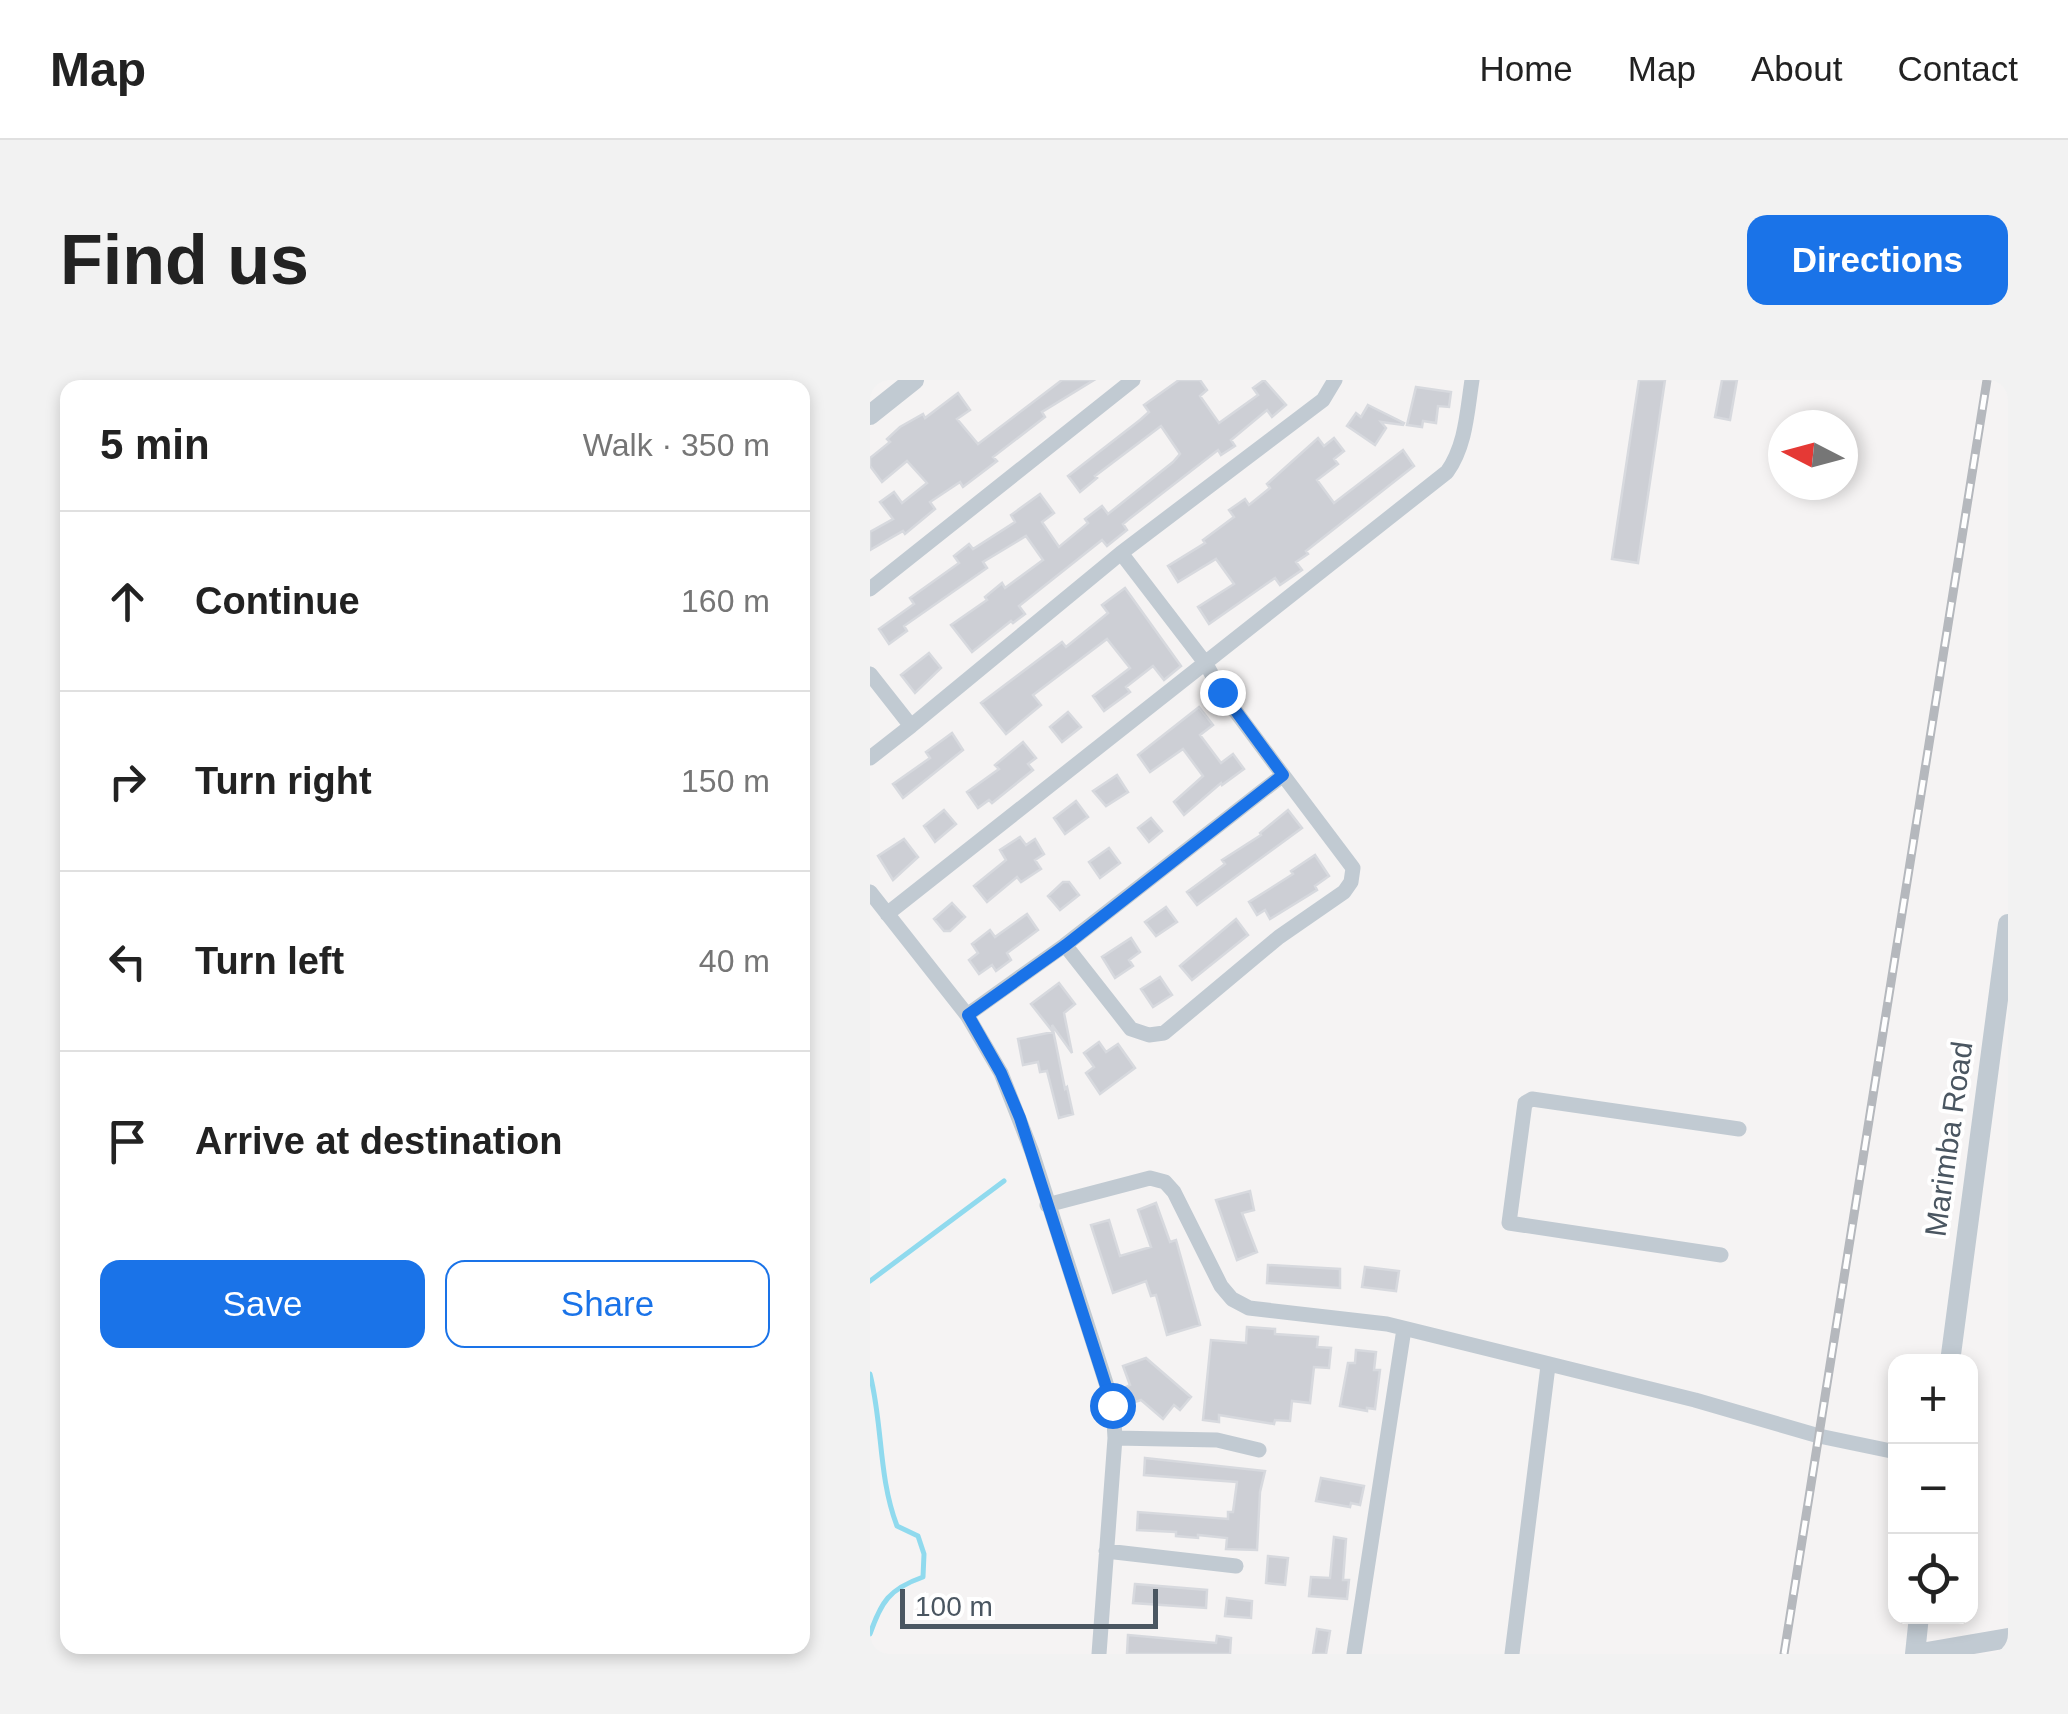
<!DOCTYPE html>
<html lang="en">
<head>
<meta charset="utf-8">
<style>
	:root { --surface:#fff; --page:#f2f2f2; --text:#222; --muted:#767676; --line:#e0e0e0; --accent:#1a73e8 }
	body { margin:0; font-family:Helvetica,sans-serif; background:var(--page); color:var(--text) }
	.controls { position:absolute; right:30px; bottom:30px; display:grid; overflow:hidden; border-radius:20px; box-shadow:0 5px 15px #0003 }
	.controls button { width:90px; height:90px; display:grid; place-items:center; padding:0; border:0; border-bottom:2px solid var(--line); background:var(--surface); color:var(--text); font:50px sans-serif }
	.compass { position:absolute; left:898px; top:30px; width:90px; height:90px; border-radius:50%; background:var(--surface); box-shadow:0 5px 15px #0003; rotate:276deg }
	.scale { position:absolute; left:30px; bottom:25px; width:258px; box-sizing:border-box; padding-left:10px; border:5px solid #4a5661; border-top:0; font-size:28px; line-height:35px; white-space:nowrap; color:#4a5661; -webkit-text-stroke:8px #fff; paint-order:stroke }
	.stop { position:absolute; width:30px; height:30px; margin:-22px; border:8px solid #1a73e8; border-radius:50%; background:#fff }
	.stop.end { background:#1a73e8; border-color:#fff; box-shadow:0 2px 10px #0008 }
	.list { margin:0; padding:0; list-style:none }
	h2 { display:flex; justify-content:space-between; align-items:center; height:130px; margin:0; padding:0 40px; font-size:42px }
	h2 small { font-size:32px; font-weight:400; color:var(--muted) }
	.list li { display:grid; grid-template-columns:65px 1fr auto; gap:30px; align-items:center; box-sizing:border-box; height:180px; padding:0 40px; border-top:2px solid var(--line) }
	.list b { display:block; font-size:38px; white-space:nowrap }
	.list em { font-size:32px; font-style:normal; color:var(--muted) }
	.actions { display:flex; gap:20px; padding:30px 40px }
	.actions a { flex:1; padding:22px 0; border:2px solid var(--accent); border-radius:20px; text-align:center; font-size:35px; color:var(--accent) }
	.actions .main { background:var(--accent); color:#fff }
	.icon { flex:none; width:55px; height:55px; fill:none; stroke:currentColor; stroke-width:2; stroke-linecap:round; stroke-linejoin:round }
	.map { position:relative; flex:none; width:1138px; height:1274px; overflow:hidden; border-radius:20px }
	header { display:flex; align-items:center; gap:60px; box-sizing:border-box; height:140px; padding:0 50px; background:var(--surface); border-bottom:2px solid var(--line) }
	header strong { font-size:48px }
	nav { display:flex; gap:55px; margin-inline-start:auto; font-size:35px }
	.intro { display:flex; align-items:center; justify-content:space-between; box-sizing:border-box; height:240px; padding:0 60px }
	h1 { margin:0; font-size:70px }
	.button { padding:25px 45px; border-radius:20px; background:var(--accent); color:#fff; font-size:35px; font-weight:700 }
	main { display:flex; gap:60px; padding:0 60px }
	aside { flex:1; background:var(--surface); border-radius:20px; box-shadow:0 5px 15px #0003 }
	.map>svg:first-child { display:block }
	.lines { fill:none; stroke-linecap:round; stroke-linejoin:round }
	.stream { stroke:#90daee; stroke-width:5 }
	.building { fill:#cdcfd5; stroke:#d7d9de; stroke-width:2.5 }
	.minor { stroke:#c1cad2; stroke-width:15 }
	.tertiary { stroke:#c1cad2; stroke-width:20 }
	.rail-casing { stroke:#b5b8bd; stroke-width:9 }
	.rail { stroke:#fff; stroke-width:5; stroke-dasharray:15; stroke-linecap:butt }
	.route { stroke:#1a73e8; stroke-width:12 }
	.labels { text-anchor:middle; stroke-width:8; stroke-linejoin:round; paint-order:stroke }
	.street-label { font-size:30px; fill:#4a5661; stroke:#fff }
</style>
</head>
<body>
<header>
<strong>Map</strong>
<nav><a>Home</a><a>Map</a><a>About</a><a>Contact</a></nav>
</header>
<div class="intro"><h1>Find us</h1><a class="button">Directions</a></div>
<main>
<aside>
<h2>5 min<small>Walk · 350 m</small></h2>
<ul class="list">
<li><svg class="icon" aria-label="ahead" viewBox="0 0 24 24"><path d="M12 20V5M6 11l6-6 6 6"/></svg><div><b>Continue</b></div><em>160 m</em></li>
<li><svg class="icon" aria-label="right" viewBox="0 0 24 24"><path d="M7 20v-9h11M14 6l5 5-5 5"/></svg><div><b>Turn right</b></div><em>150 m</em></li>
<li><svg class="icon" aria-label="left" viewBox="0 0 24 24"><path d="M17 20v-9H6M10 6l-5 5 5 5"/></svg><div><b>Turn left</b></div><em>40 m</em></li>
<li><svg class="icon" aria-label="arrive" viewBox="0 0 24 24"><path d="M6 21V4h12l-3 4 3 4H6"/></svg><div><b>Arrive at destination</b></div></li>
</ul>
<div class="actions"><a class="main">Save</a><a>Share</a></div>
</aside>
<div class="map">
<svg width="1138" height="1274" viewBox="0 0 1138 1274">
	<rect width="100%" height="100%" fill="#f5f3f3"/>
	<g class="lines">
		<path class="stream" d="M 0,901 L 134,801
			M 0,994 C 13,1045 8,1096 27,1146 L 48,1156 L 54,1174 L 53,1197 C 19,1209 11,1222 0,1254"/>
	</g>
	<path class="building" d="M 192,0 L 224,0 L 172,32 L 175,37 L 123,77 L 127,81 L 93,107 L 90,102 L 60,122 L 65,129 L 35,154 L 33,151 L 0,170 L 0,152 L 23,139 L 10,122 L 24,112 L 32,123 L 57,103 L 37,81 L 12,102 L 0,86 L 0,78 L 20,62 L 17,59 L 30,47 L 53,34 L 55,38 L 88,13 L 100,30 L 87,39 L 108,64 Z
		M 309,0 L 330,0 L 337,10 L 330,16 L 349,43 L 388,15 L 383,8 L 394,0 L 416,25 L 402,37 L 397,30 L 361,60 L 365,66 L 351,75 L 348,70 L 259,139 L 253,144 L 257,150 L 237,166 L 232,160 L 149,226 L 155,234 L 143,243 L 141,241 L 102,272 L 81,245 L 117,220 L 115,217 L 132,203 L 135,208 L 173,180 L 156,156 L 113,182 L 117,188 L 34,246 L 37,251 L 19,264 L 9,249 L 44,224 L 40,218 L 89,183 L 84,176 L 99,164 L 103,169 L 145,142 L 141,135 L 170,114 L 184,133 L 172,142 L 189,167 L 218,143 L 215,139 L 232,126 L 238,134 L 303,82 L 310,74 L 291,46 L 225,96 L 227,98 L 210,112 L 198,96 L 270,40 L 279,32 L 274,25 Z
		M 769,0 L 795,0 L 768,183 L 742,179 Z
		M 852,0 L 867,0 L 860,40 L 845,37 Z
		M 546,7 L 581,12 L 579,27 L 568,26 L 566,43 L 553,41 L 552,47 L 537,45 Z
		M 498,25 L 534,43 L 533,45 L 511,42 L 516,48 L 505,65 L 477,46 L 486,33 L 491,37 Z
		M 448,58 L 454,66 L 464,58 L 474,71 L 464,79 L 468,84 L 447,100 L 464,123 L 533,70 L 544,86 L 436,171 L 438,174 L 426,182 L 432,190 L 410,205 L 405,198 L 339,244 L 328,227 L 364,204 L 346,179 L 308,202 L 298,186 L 335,163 L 333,160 L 364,137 L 359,130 L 375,119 L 379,125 L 400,108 L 397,104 Z
		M 255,208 L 311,286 L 294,300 L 283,286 L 256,307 L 260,312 L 234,331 L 223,316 L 260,288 L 237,259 L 163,315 L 171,325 L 136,354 L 111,323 L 192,262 L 196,267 L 238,233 L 232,225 Z
		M 59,273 L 71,288 L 45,313 L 31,295 Z
		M 329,327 L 343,345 L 330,355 L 351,383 L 363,374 L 374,389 L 352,405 L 351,403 L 314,435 L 304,422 L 333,396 L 313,369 L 280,392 L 268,375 Z
		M 198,332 L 211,347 L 192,362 L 180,347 Z
		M 82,353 L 93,370 L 33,418 L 23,404 L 60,378 L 56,372 Z
		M 153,362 L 166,378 L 158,384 L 163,390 L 122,423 L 119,420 L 108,428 L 97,412 L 129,389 L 125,385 Z
		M 247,395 L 258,412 L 236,426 L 223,411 Z
		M 206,421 L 218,437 L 195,454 L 184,438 Z
		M 74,430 L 86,444 L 65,462 L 54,446 Z
		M 418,430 L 432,448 L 327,525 L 317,512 L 355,484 L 352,480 L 391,455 L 390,453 Z
		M 281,438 L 292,451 L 279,462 L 268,448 Z
		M 150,457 L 156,465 L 165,459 L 174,474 L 165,480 L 171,489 L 151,502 L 147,497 L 117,522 L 104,506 L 136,480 L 130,470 Z
		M 34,459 L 48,477 L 23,500 L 8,476 Z
		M 239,468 L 250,483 L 230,498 L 219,482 Z
		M 445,475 L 459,496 L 445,506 L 447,510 L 400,539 L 395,530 L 387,535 L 379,522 L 423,494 L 421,491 Z
		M 193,502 L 199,502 L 209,515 L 190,530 L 178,516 Z
		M 82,523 L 95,537 L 80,551 L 74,551 L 64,539 Z
		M 296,527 L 307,542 L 286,556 L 275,542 Z
		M 157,534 L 168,550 L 137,573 L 141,580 L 126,591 L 122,585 L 109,594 L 99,580 L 108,573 L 102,564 L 120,550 L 125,557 Z
		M 366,539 L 378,555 L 322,600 L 310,586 Z
		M 261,558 L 270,572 L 259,580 L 263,586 L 245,598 L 232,577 Z
		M 290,597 L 302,615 L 283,627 L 271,609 Z
		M 189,603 L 205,624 L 194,633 L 202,673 L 182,645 L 195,709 L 197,707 L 203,734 L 189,738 L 177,691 L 170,692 L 168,682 L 153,685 L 148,659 L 183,652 L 161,624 Z
		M 229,662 L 236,672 L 248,664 L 265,688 L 230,714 L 216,693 L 224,687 L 214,673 Z
		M 380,811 L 384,830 L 372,833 L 387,872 L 367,880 L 346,820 Z
		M 286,823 L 300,862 L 306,860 L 330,945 L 297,955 L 286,915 L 281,916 L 276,901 L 243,913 L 221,845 L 239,840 L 250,876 L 281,867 L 268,830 Z
		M 398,885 L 470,889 L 470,908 L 397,903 Z
		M 495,887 L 529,891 L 526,911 L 492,907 Z
		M 377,947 L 405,949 L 405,954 L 448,957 L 447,967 L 461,968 L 459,988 L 444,987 L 440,1023 L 422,1021 L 420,1041 L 405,1040 L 404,1044 L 349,1035 L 349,1042 L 333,1040 L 341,960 L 376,963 Z
		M 486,970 L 506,972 L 504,990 L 510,990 L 505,1029 L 497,1028 L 497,1031 L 470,1026 L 478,983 L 485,983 Z
		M 276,978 L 321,1017 L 310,1030 L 304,1025 L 293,1039 L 271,1020 L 262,1023 L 256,1007 L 260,1005 L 253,986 Z
		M 275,1078 L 395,1091 L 390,1112 L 387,1170 L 356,1169 L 357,1158 L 328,1155 L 328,1158 L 306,1156 L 306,1152 L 267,1150 L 268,1132 L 358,1139 L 358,1132 L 363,1132 L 367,1102 L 274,1095 Z
		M 451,1098 L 494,1106 L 490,1125 L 481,1123 L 480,1127 L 446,1121 Z
		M 464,1157 L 476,1159 L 473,1200 L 479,1200 L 477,1219 L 439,1216 L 441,1197 L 460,1198 Z
		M 398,1176 L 418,1178 L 415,1205 L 396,1203 Z
		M 265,1204 L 337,1210 L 336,1228 L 263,1223 Z
		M 357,1218 L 382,1221 L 381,1238 L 355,1236 Z
		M 447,1249 L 460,1251 L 456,1274 L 443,1274 Z
		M 258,1255 L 346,1263 L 347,1256 L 361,1258 L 360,1274 L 257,1274 Z"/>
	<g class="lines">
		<path class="minor" d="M 0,209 L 263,0
			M 0,294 L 41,346 L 0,378
			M 41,346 L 251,173 L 453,20 L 465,0
			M 0,512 L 97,635 L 131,693 L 162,772 L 243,1025 L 245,1058 L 229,1274
			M 17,534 L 577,92 C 596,65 597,32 602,0
			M 195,565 L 261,649 L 279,655 L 294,653 L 409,557 L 474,512 L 481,502 L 483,488 L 413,395
			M 97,635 L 195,565 L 413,395 L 352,313 L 336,284 L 251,173
			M 177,825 L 280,798 L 295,802 L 304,812 L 351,906 L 362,919 L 379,928 L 517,944 L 825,1020 L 949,1056 L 1026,1072
			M 851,875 L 639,843 L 655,723 L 662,719 L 869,749
			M 245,1058 L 347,1060 L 389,1070
			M 236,1171 L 366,1186
			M 484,1274 L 534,949
			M 642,1274 L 678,986"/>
		<path class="tertiary" d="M 0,35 L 44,0
			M 1080,982 L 1138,544
			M 1045,1274 L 1138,1258
			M 1045,1274 L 1049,1236"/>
		<defs>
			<path id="rail" d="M 914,1274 L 1117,0"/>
		</defs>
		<use href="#rail" class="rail-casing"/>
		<use href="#rail" class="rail"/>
	</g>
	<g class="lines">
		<path class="route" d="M 242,1025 L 150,738 L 131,693 L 98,635 L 196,565 L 413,395 L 352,312"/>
	</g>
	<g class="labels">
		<g class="street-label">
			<text transform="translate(1079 759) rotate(-82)" y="10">Marimba Road</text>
		</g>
	</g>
</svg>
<div class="controls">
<button>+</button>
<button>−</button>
<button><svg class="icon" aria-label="locate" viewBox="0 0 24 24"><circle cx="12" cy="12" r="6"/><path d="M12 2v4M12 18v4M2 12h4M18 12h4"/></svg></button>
</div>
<svg class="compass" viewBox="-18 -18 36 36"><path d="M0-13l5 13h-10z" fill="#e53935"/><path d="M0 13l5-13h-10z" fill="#767676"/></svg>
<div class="scale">100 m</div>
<div class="stop" style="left:242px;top:1025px"></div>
<div class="stop end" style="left:352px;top:312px"></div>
</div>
</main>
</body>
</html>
